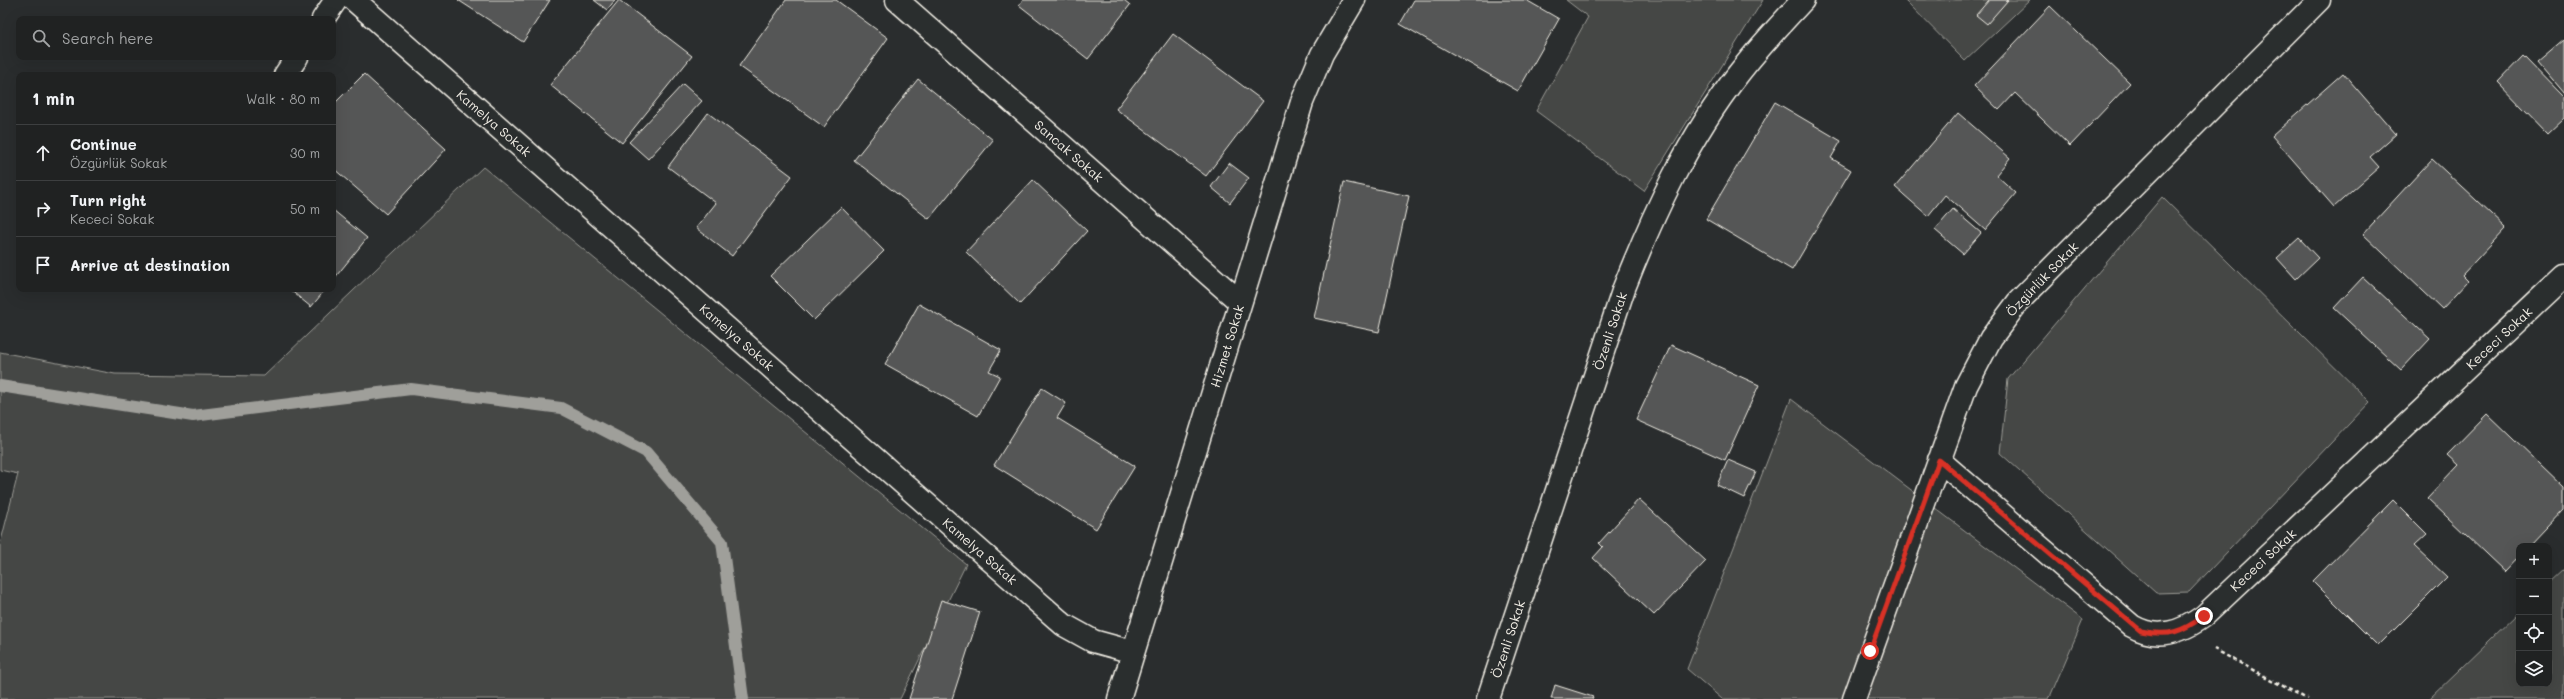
<!DOCTYPE html>
<html lang="en">
<head>
<meta charset="utf-8">
<style>
	:root { --surface:#202222; --page:#2d2f2f; --text:#f1f3f6; --muted:#a2a4a5; --line:#3d3f40 }
	body { margin:0; font-family:Mali,sans-serif; background:var(--page); color:var(--text) }
	.controls { position:absolute; right:12px; bottom:12px; display:grid; overflow:hidden; border-radius:8px; box-shadow:0 4px 16px #0002 }
	.controls button { width:36px; height:36px; display:grid; place-items:center; padding:0; border:0; border-bottom:1px solid var(--line); background:var(--surface); color:var(--text); font:20px sans-serif }
	.stop { position:absolute; width:12px; height:12px; margin:-9px; border:3px solid #d93025; border-radius:50%; background:#fff }
	.stop.end { background:#d93025; border-color:#fff; box-shadow:0 1px 4px #0008 }
	.list { margin:0; padding:0; list-style:none }
	h2 { display:flex; justify-content:space-between; align-items:center; height:52px; margin:0; padding:0 16px; font-size:17px }
	h2 small { font-size:13px; font-weight:400; color:var(--muted) }
	.list li { display:grid; grid-template-columns:26px 1fr auto; gap:12px; align-items:center; box-sizing:border-box; height:56px; padding:0 16px; border-top:1px solid var(--line) }
	.list b { display:block; font-size:15px; white-space:nowrap }
	.list p { margin:0; font-size:13px; white-space:nowrap; color:var(--muted) }
	.list em { font-size:13px; font-style:normal; color:var(--muted) }
	.icon { flex:none; width:22px; height:22px; fill:none; stroke:currentColor; stroke-width:2; stroke-linecap:round; stroke-linejoin:round }
	.map { position:relative; flex:none; width:2564px; height:699px; overflow:hidden }
	.search { position:absolute; background:var(--surface); box-shadow:0 4px 16px #0002; left:16px; top:16px; width:320px; height:44px; display:flex; align-items:center; gap:10px; box-sizing:border-box; padding:0 14px; border-radius:8px; color:var(--muted); font-size:15px }
	.panel { position:absolute; background:var(--surface); box-shadow:0 4px 16px #0002; left:16px; top:72px; width:320px; height:220px; border-radius:8px }
	.map>svg:first-child { display:block }
	.green { fill:#444645; stroke:#9c9c96 }
	.lines { fill:none; stroke-linecap:round; stroke-linejoin:round }
	.stream { stroke:#9f9f9a; stroke-width:12 }
	.building { fill:#555756; stroke:#f4f1e8 }
	.street-casing { stroke:#f4f1e8; stroke-width:25 }
	.path { stroke:#f4f1e8; stroke-width:2.5; stroke-dasharray:4 3; stroke-linecap:butt }
	.street { stroke:#2a2d2e; stroke-width:22 }
	.route { stroke:#d93025; stroke-width:5 }
	.labels { text-anchor:middle; stroke-width:3; stroke-linejoin:round; paint-order:stroke }
	.street-label { font-size:13px; fill:#f4f1e8; stroke:#2a2d2e }
</style>
</head>
<body>
<div class="map">
<svg width="2564" height="699" viewBox="0 0 2564 699">
	<rect width="100%" height="100%" fill="#2a2d2e"/>
	<filter id="ink" filterUnits="userSpaceOnUse"><feTurbulence type="fractalNoise" baseFrequency=".025" numOctaves="2"/><feDisplacementMap in="SourceGraphic" scale="8" xChannelSelector="R" yChannelSelector="G"/><feConvolveMatrix kernelMatrix="1 2 1 2 8 2 1 2 1" color-interpolation-filters="sRGB"/></filter>
	<g filter="url(#ink)">
		<path class="green" d="M 1566,0 L 1763,0 L 1644,191 L 1536,111 L 1588,17 Z
			M 1905,0 L 2030,0 L 1965,61 Z
			M 483,167 L 966,564 L 900,699 L 0,699 L 0,545 L 18,474 L 0,470 L 0,352 L 115,374 L 264,376 Z
			M 2162,197 L 2370,402 L 2189,592 L 2156,593 L 2000,453 L 2008,379 Z
			M 1791,399 L 2083,620 L 2049,699 L 1722,699 L 1687,669 Z
			M 2564,569 L 2564,699 L 2429,699 L 2519,612 L 2519,684 L 2549,684 L 2549,583 Z"/>
		<g class="lines">
			<path class="stream" d="M 0,386 L 193,416 L 411,389 L 561,408 L 646,452 L 722,542 L 743,699"/>
		</g>
		<path class="building" d="M 458,0 L 550,0 L 523,42 Z
			M 594,0 L 615,0 L 607,10 Z
			M 619,0 L 692,56 L 622,143 L 550,85 Z
			M 786,0 L 836,0 L 888,38 L 824,127 L 739,66 Z
			M 1023,0 L 1124,0 L 1130,5 L 1088,59 L 1019,5 Z
			M 1414,0 L 1526,0 L 1559,19 L 1518,91 L 1400,24 Z
			M 1989,0 L 2008,0 L 1987,24 L 1976,15 Z
			M 2050,6 L 2130,83 L 2070,146 L 2015,93 L 1999,110 L 1974,86 Z
			M 1173,34 L 1263,101 L 1206,176 L 1116,109 Z
			M 2564,39 L 2564,94 L 2537,62 Z
			M 2523,56 L 2564,98 L 2564,119 L 2548,134 L 2498,82 Z
			M 2343,73 L 2396,134 L 2370,157 L 2379,167 L 2334,207 L 2272,136 Z
			M 364,74 L 446,149 L 386,214 L 333,168 L 333,105 Z
			M 918,79 L 993,140 L 929,219 L 854,160 Z
			M 683,84 L 702,101 L 648,159 L 629,142 Z
			M 1775,102 L 1841,141 L 1831,158 L 1851,170 L 1792,270 L 1706,219 Z
			M 708,113 L 792,176 L 732,256 L 696,228 L 716,203 L 668,167 Z
			M 1958,113 L 2010,158 L 1996,175 L 2016,193 L 1985,230 L 1945,195 L 1928,216 L 1895,187 Z
			M 2432,159 L 2506,228 L 2462,275 L 2468,281 L 2442,309 L 2363,234 Z
			M 1229,163 L 1249,178 L 1230,203 L 1211,187 Z
			M 1033,180 L 1087,231 L 1020,304 L 966,252 Z
			M 1344,182 L 1409,196 L 1379,332 L 1314,318 Z
			M 841,207 L 884,251 L 814,320 L 770,276 Z
			M 1953,209 L 1981,233 L 1963,254 L 1935,230 Z
			M 333,210 L 367,238 L 333,280 Z
			M 2299,238 L 2318,258 L 2296,279 L 2277,258 Z
			M 2363,277 L 2430,339 L 2401,370 L 2334,308 Z
			M 289,289 L 326,289 L 311,307 Z
			M 919,304 L 1001,350 L 989,371 L 1000,376 L 978,416 L 885,364 Z
			M 1671,345 L 1759,385 L 1725,460 L 1636,420 Z
			M 1042,388 L 1066,403 L 1057,418 L 1135,466 L 1096,529 L 994,465 Z
			M 2487,414 L 2564,488 L 2564,509 L 2529,546 L 2519,546 L 2519,557 L 2505,572 L 2427,498 L 2458,465 L 2447,455 Z
			M 1728,460 L 1756,472 L 1744,498 L 1717,485 Z
			M 1639,499 L 1706,561 L 1654,615 L 1593,558 L 1603,547 L 1599,543 Z
			M 2393,500 L 2427,534 L 2414,546 L 2447,577 L 2378,646 L 2313,581 Z
			M 941,600 L 980,612 L 952,699 L 909,699 Z
			M 1555,685 L 1593,697 L 1592,699 L 1551,699 Z"/>
		<g class="lines">
			<defs>
				<path id="street" d="M 354,0 L 1064,625 L 1093,641 L 1133,652
					M 897,0 L 1240,302
					M 323,19 L 336,0
					M 285,75 L 297,57
					M 1939,460 L 2132,626 C 2158,641 2182,632 2204,616 L 2564,276
					M 1119,699 L 1302,102 L 1322,54 L 1354,0
					M 1488,699 L 1624,288 C 1654,212 1688,138 1739,73 C 1759,47 1781,24 1803,0
					M 1854,699 L 1966,386 L 1991,338 L 2018,302 L 2319,0"/>
			</defs>
			<use href="#street" class="street-casing"/>
			<path class="path" d="M 2214,649 L 2307,699"/>
			<use href="#street" class="street"/>
		</g>
	</g>
	<g class="lines" filter="url(#ink)">
		<path class="route" d="M 1870,651 L 1939,460 L 2141,631 C 2169,637 2182,632 2204,616"/>
	</g>
	<g class="labels">
		<g class="street-label">
			<text transform="translate(494 123) rotate(41)" y="5">Kamelya Sokak</text>
			<text transform="translate(1069 151) rotate(41)" y="5">Sancak Sokak</text>
			<text transform="translate(2042 279) rotate(-46)" y="5">Özgürlük Sokak</text>
			<text transform="translate(1610 331) rotate(-72)" y="5">Özenli Sokak</text>
			<text transform="translate(737 337) rotate(41)" y="5">Kamelya Sokak</text>
			<text transform="translate(2499 338) rotate(-43)" y="5">Kececi Sokak</text>
			<text transform="translate(1227 346) rotate(-73)" y="5">Hizmet Sokak</text>
			<text transform="translate(980 551) rotate(41)" y="5">Kamelya Sokak</text>
			<text transform="translate(2263 560) rotate(-43)" y="5">Kececi Sokak</text>
			<text transform="translate(1508 639) rotate(-72)" y="5">Özenli Sokak</text>
		</g>
	</g>
</svg>
<div class="controls">
<button>+</button>
<button>−</button>
<button><svg class="icon" aria-label="locate" viewBox="0 0 24 24"><circle cx="12" cy="12" r="6"/><path d="M12 2v4M12 18v4M2 12h4M18 12h4"/></svg></button>
<button><svg class="icon" aria-label="layers" viewBox="0 0 24 24"><path d="M12 4l9 5-9 5-9-5zM3 14l9 5 9-5"/></svg></button>
</div>
<div class="stop" style="left:1870px;top:651px"></div>
<div class="stop end" style="left:2204px;top:616px"></div>
<div class="search"><svg class="icon" aria-label="search" viewBox="0 0 24 24"><circle cx="10" cy="10" r="6"/><path d="M15 15l6 6"/></svg>Search here</div>
<section class="panel">
<h2>1 min<small>Walk · 80 m</small></h2>
<ul class="list">
<li><svg class="icon" aria-label="ahead" viewBox="0 0 24 24"><path d="M12 20V5M6 11l6-6 6 6"/></svg><div><b>Continue</b><p>Özgürlük Sokak</p></div><em>30 m</em></li>
<li><svg class="icon" aria-label="right" viewBox="0 0 24 24"><path d="M7 20v-9h11M14 6l5 5-5 5"/></svg><div><b>Turn right</b><p>Kececi Sokak</p></div><em>50 m</em></li>
<li><svg class="icon" aria-label="arrive" viewBox="0 0 24 24"><path d="M6 21V4h12l-3 4 3 4H6"/></svg><div><b>Arrive at destination</b></div></li>
</ul>
</section>
</div>
</body>
</html>
